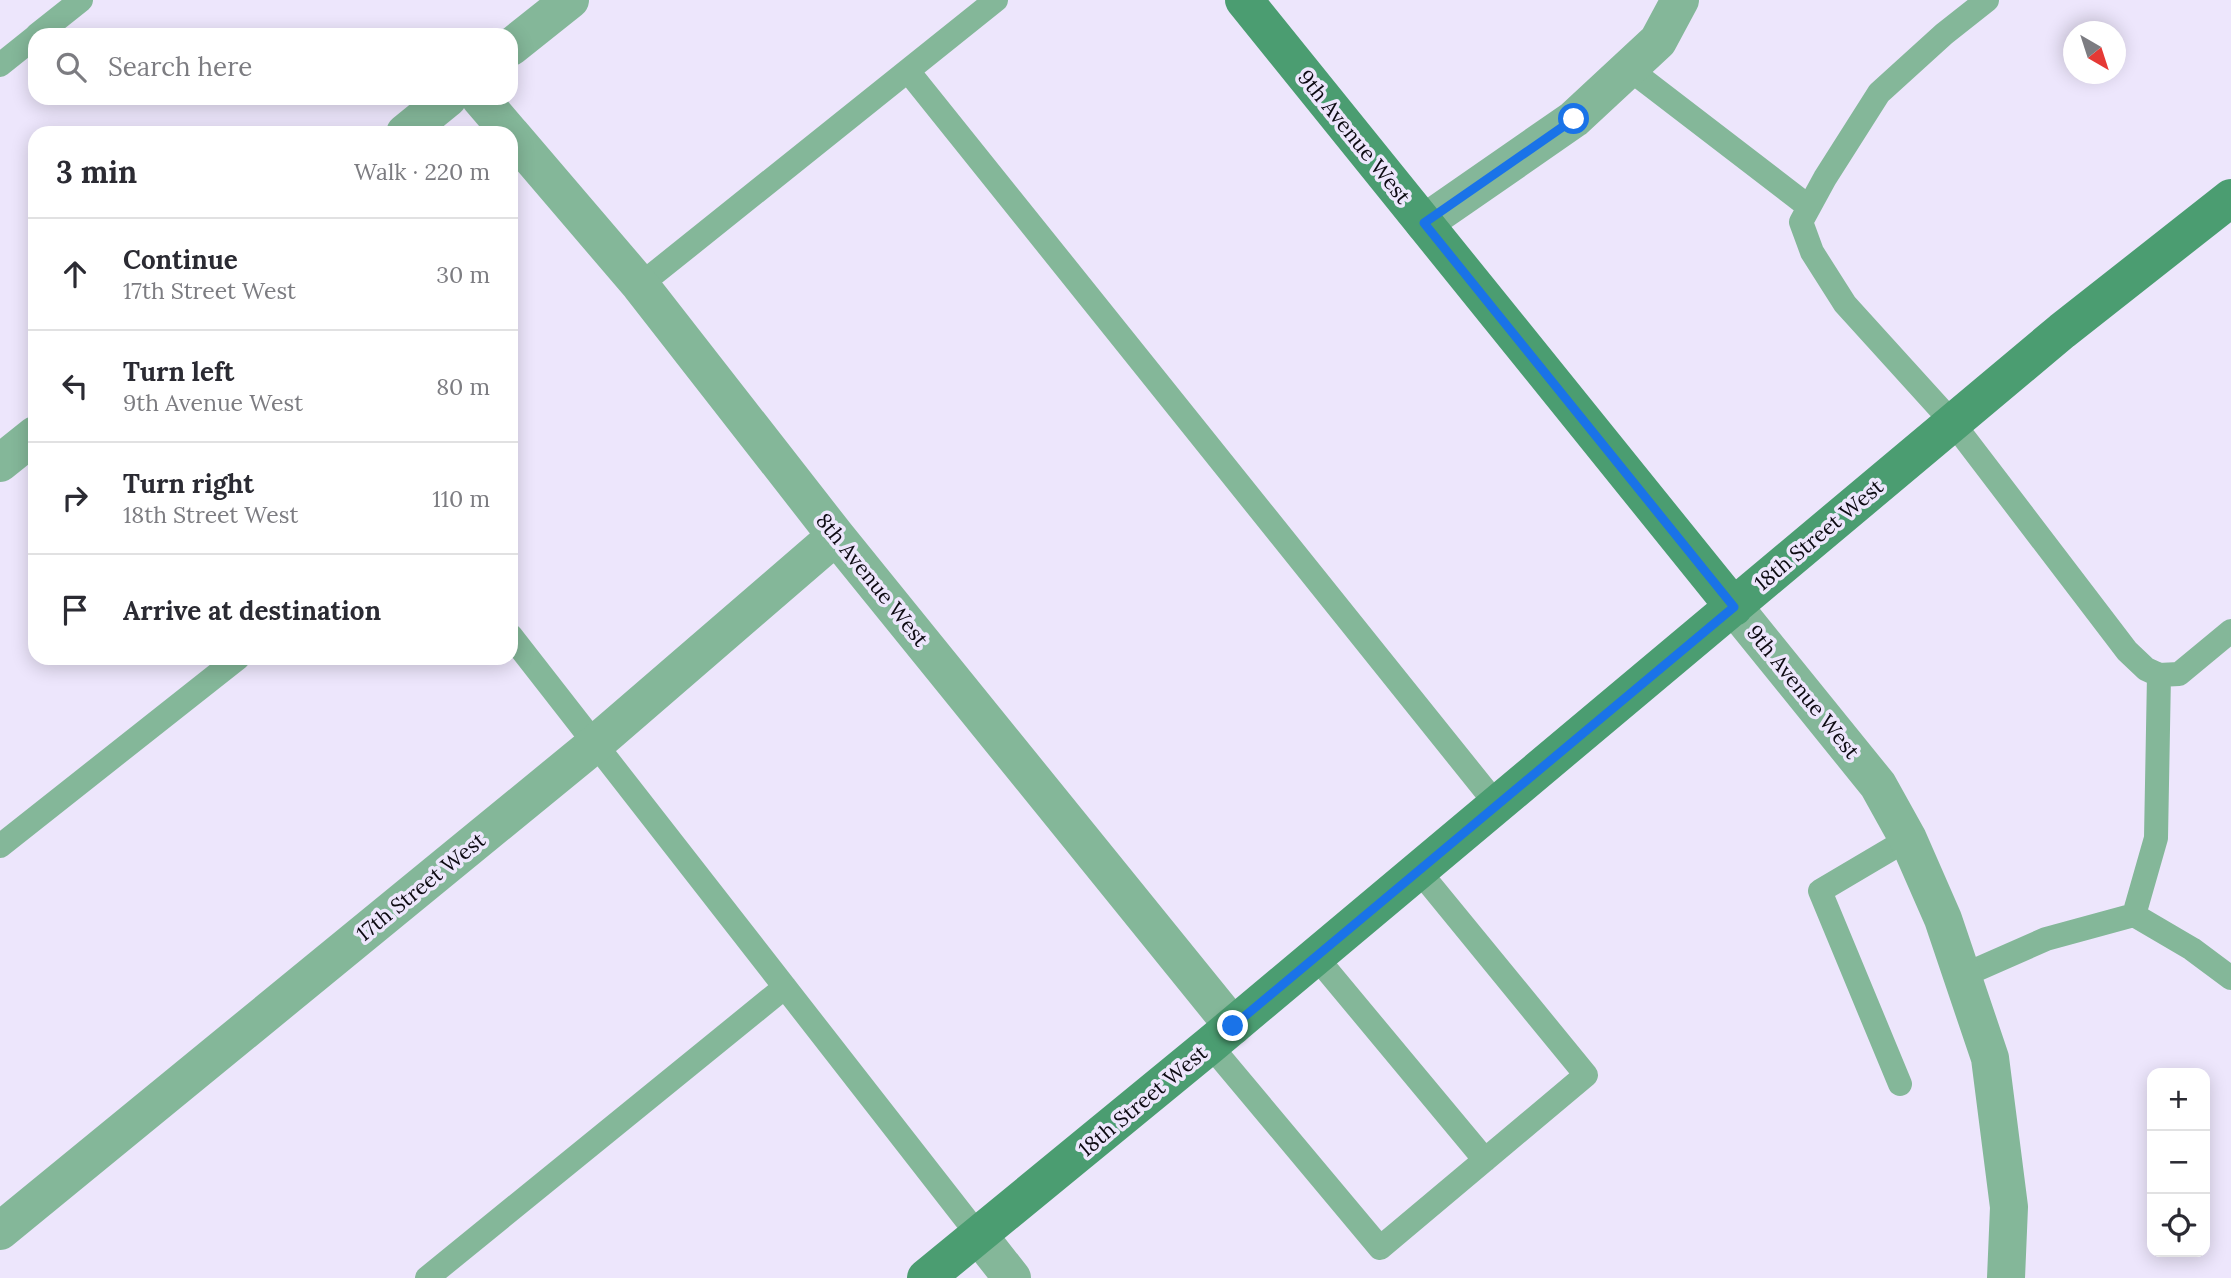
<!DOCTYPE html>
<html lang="en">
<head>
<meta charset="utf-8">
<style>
	:root { --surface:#fff; --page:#f7f7f7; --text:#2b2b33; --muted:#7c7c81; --line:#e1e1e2 }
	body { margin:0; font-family:Lora,serif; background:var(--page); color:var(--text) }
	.controls { position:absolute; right:21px; bottom:21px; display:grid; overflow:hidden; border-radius:14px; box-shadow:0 4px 18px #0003 }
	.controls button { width:63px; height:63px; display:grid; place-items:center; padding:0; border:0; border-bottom:2px solid var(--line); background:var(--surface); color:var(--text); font:35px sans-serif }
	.compass { position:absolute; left:2063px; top:21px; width:63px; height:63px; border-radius:50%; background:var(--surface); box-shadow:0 4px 18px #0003; rotate:141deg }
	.stop { position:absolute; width:21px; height:21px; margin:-16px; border:5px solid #1a73e8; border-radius:50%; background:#fff }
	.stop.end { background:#1a73e8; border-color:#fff; box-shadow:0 2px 7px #0008 }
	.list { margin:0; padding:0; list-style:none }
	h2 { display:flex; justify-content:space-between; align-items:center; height:91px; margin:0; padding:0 28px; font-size:30px }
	h2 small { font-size:23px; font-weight:400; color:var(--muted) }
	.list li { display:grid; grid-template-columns:46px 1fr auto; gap:21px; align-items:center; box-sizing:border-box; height:112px; padding:0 28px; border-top:2px solid var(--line) }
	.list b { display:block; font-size:26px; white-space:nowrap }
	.list p { margin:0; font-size:23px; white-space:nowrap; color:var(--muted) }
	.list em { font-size:23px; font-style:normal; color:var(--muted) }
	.icon { flex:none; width:38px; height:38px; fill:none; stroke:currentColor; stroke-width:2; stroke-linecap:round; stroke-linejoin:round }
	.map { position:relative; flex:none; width:2231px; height:1278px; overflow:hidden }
	.search { position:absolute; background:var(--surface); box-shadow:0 4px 18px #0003; left:28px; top:28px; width:490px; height:77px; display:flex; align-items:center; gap:18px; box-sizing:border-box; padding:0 24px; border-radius:21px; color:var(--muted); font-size:26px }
	.panel { position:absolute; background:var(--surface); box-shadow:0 4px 18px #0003; left:28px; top:126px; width:490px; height:539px; border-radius:21px }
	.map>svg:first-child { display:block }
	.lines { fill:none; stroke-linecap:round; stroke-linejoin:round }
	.lane { stroke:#84b799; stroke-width:24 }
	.street { stroke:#84b799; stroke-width:38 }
	.secondary { stroke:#4b9d71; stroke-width:38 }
	.route { stroke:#1a73e8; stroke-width:9 }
	.labels { text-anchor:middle; stroke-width:7; stroke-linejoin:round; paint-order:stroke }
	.street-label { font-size:21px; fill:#0d0a12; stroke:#ede6fc }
</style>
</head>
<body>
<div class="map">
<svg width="2231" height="1278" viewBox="0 0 2231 1278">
	<rect width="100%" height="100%" fill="#ede6fc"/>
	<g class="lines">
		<path class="lane" d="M 1987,0 L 1944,34 L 1879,93 L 1825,178 L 1801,222 L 1812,252 L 1845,304 L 1953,423 L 2127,651 L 2146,669 L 2159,675 L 2179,674 L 2231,631
			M 37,35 L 81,0
			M 0,65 L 35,37
			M 1628,68 L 1809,207
			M 908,71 L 1497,805
			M 640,285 L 996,0
			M 511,636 L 979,1236
			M 0,846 L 238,658
			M 2134,915 L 2156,838 L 2159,675
			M 1316,957 L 1485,1160
			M 1962,976 L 2046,939 L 2134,915 L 2192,949 L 2231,978
			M 1210,1045 L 1380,1248 L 1586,1075 L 1419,871
			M 1900,1084 L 1820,891 L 1908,839
			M 427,1278 L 785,987"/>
		<path class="street" d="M 511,47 L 570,0
			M 480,98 L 510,133
			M 405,133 L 448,98
			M 511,134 L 640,285 L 836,536 L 1233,1026
			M 1424,223 L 1574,119 L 1658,41 L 1680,0
			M 0,463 L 35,435
			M 1734,607 L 1878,785 L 1908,839 L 1943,919 L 1990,1058 L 2009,1207 L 2006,1278
			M 0,1231 L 595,744 L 836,536
			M 979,1236 L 1012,1278"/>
		<path class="secondary" d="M 1244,0 L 1734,607
			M 926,1278 L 1210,1045 L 2062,331 L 2231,198"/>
	</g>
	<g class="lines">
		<path class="route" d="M 1233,1026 L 1734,607 L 1424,223 L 1574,119"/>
	</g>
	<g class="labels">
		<g class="street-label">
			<text transform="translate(1354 137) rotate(51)" y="7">9th Avenue West</text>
			<text transform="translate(1819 535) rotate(-40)" y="7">18th Street West</text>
			<text transform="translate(872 580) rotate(51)" y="7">8th Avenue West</text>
			<text transform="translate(1803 692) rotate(51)" y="7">9th Avenue West</text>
			<text transform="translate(421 887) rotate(-39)" y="7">17th Street West</text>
			<text transform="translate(1143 1101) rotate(-40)" y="7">18th Street West</text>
		</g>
	</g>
</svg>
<div class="controls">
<button>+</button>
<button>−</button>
<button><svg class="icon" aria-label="locate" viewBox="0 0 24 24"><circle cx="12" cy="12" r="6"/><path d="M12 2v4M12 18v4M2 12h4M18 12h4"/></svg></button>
</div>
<svg class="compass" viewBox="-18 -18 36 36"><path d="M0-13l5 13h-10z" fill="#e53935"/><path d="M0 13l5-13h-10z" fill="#7c7c81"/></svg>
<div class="stop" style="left:1574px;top:119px"></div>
<div class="stop end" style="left:1233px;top:1026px"></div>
<div class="search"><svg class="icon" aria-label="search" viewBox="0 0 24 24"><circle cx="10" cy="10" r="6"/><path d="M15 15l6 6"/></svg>Search here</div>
<section class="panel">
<h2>3 min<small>Walk · 220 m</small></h2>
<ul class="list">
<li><svg class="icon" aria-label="ahead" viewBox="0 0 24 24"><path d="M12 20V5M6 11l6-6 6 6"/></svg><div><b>Continue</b><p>17th Street West</p></div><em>30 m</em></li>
<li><svg class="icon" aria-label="left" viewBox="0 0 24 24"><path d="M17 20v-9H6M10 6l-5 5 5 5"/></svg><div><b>Turn left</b><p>9th Avenue West</p></div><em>80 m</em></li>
<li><svg class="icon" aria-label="right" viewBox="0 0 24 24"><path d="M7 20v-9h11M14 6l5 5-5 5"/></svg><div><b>Turn right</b><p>18th Street West</p></div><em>110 m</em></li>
<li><svg class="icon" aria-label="arrive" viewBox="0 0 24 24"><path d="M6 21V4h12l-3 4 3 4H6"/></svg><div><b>Arrive at destination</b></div></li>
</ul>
</section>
</div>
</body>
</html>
